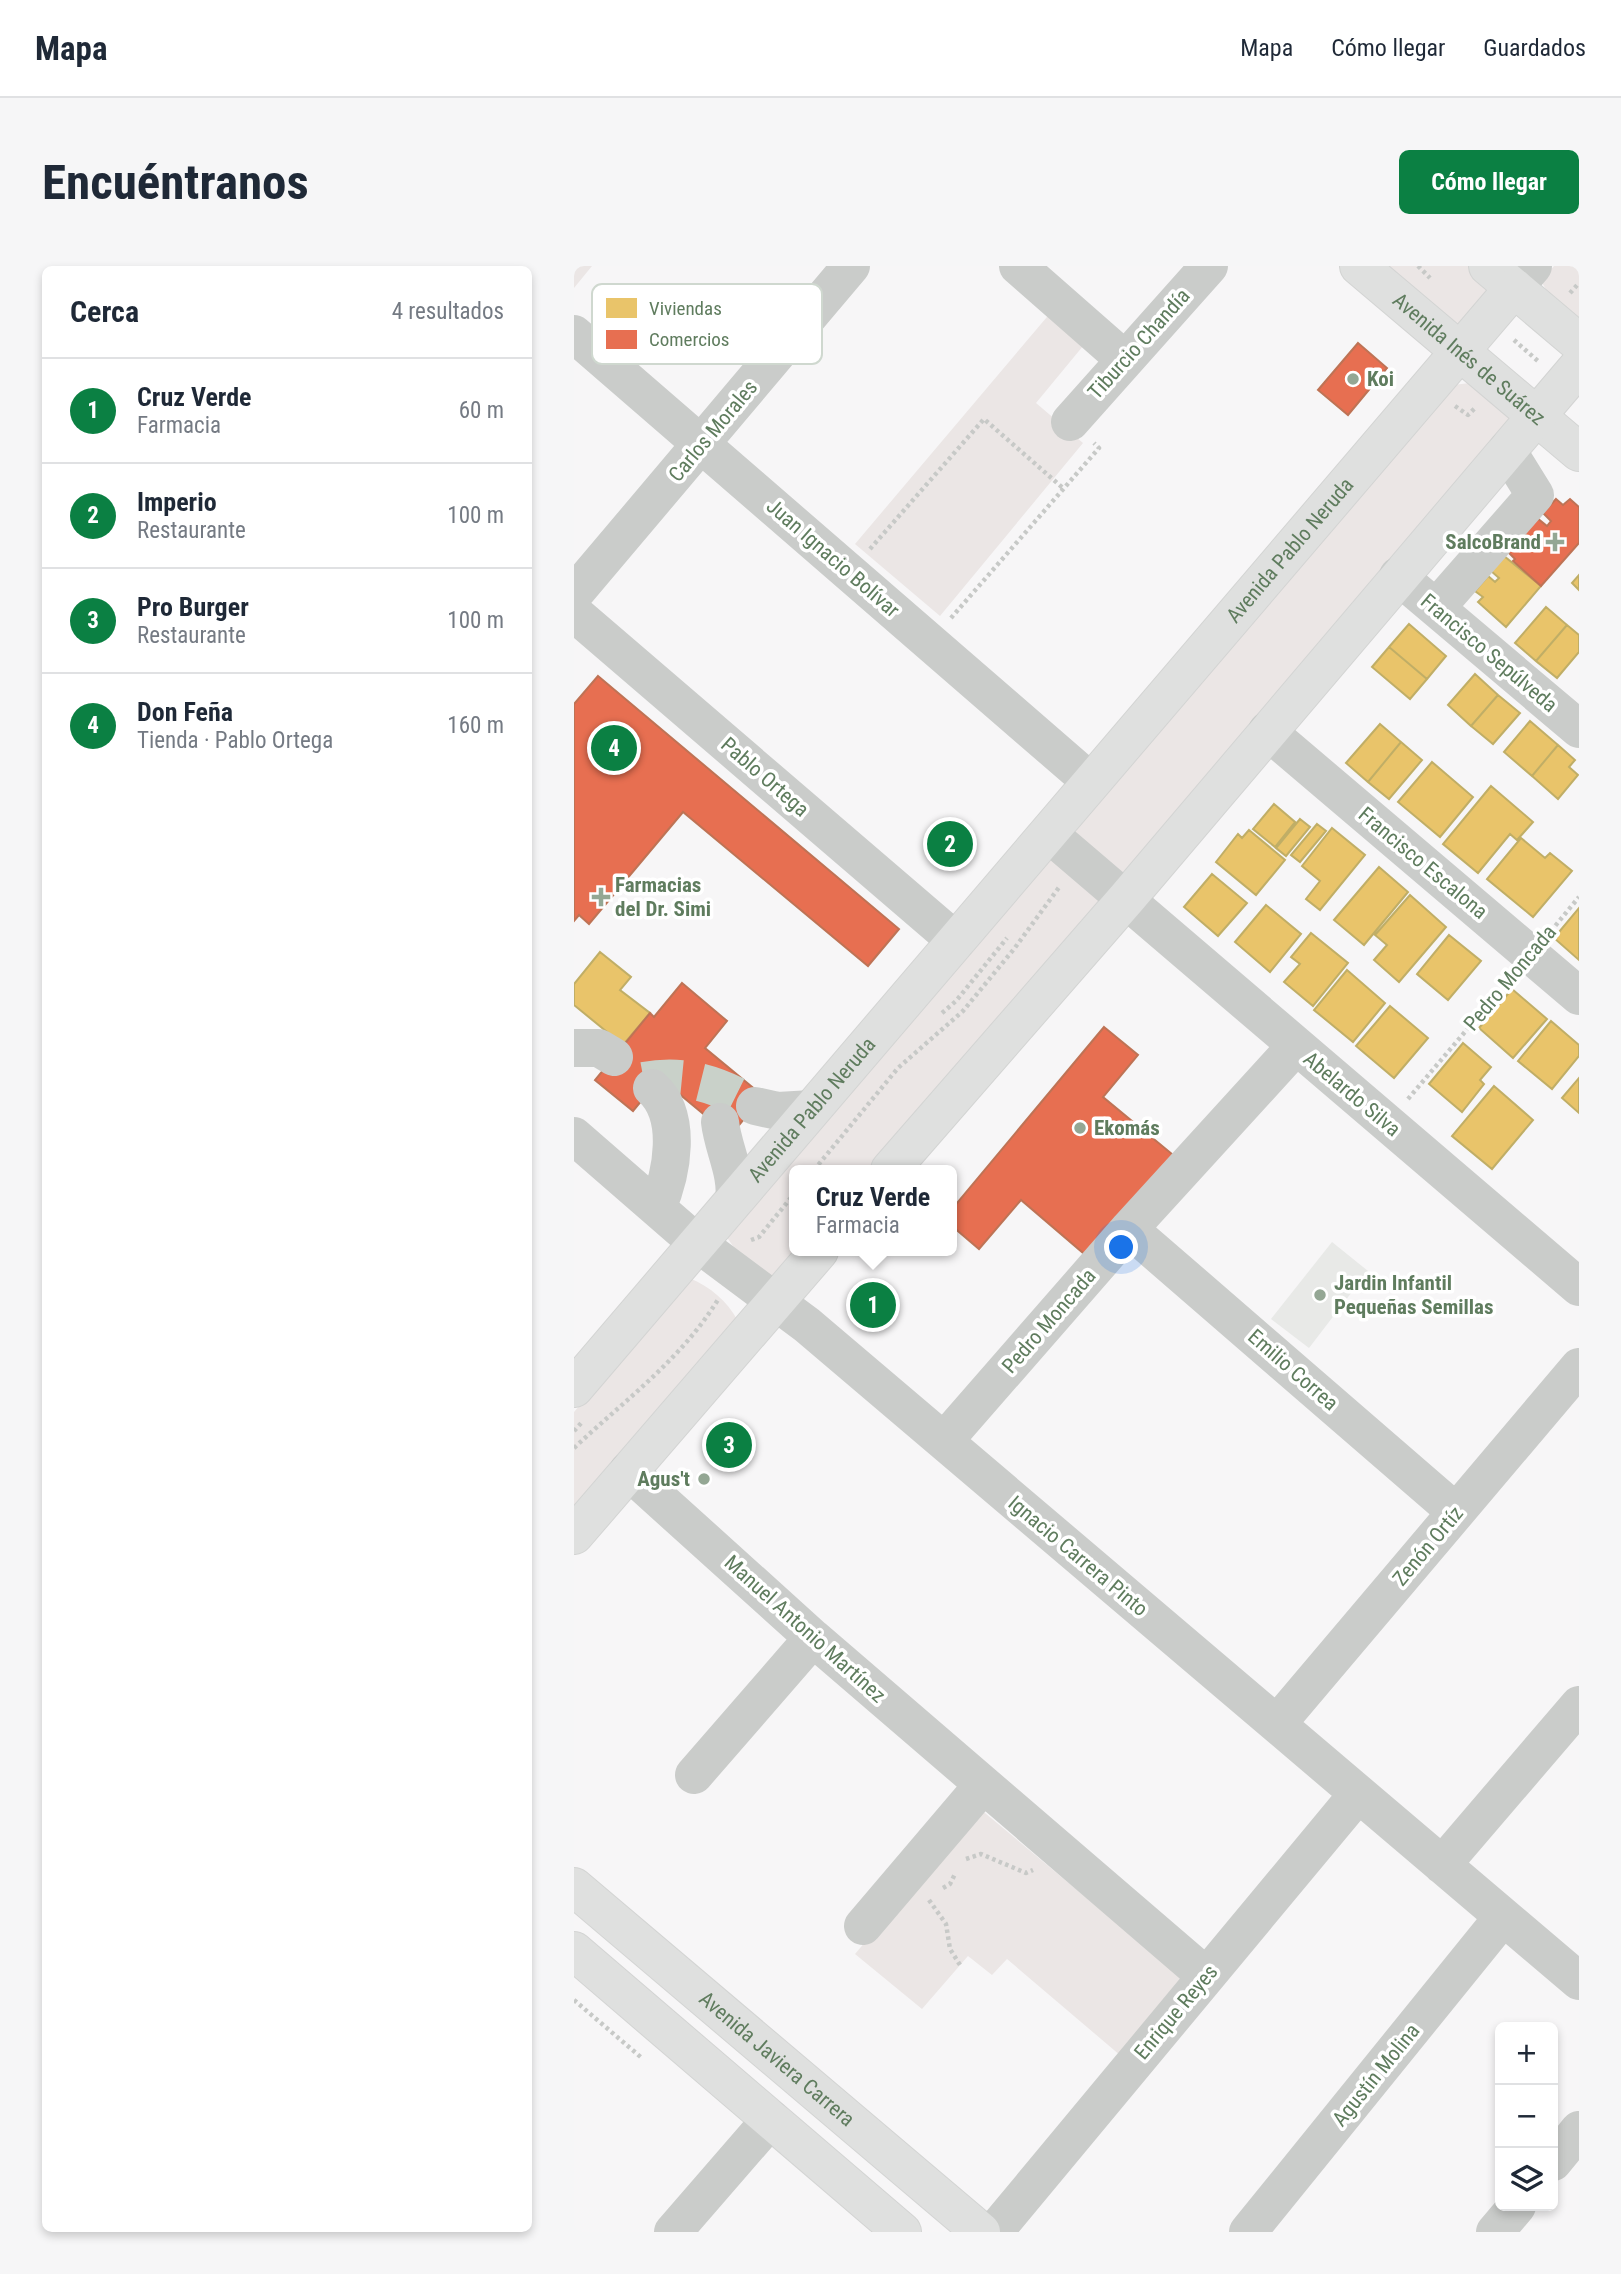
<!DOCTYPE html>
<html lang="es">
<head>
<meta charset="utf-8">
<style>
	:root { --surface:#fff; --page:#f6f6f7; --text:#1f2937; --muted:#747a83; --line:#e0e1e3; --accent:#0b8043 }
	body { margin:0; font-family:"Roboto Condensed",sans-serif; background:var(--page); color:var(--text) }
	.controls { position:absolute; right:21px; bottom:21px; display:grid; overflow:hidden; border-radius:10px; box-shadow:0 4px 10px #0003 }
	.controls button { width:63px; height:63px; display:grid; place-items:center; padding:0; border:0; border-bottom:2px solid var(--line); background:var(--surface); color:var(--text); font:35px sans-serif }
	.you { position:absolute; left:548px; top:982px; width:24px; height:24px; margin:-18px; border:5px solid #fff; border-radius:50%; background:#1a73e8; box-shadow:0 0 0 10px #1a73e833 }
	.badge { display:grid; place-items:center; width:46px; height:46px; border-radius:50%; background:var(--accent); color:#fff; font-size:23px; font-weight:700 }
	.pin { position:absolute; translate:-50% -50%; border:4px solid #fff; box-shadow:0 2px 7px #0006 }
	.popup { position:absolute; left:215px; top:899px; width:168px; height:91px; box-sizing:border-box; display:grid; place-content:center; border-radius:10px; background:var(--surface); filter:drop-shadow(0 2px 5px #0005); font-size:23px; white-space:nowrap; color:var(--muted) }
	.popup b { font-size:26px; color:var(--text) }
	.popup::after { content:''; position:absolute; left:50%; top:100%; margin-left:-14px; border:14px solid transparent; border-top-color:var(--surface) }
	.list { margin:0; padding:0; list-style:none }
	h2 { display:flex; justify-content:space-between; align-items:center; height:91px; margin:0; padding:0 28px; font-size:30px }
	h2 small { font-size:23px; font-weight:400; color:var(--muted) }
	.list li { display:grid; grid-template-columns:46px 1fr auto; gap:21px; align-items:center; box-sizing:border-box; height:105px; padding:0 28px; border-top:2px solid var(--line) }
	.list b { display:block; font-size:26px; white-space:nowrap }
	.list p { margin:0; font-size:23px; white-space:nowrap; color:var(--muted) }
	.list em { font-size:23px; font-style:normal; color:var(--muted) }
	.icon { flex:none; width:38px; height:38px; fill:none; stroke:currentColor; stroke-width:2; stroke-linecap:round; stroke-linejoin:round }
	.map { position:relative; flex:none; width:1005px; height:1966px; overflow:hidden; border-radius:10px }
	header { display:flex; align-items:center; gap:42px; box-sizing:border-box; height:98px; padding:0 35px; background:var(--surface); border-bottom:2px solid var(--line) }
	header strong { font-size:33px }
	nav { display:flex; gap:38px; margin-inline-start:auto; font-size:24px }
	.intro { display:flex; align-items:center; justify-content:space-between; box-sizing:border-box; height:168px; padding:0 42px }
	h1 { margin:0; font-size:49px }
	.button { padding:18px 32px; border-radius:10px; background:var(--accent); color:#fff; font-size:24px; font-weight:700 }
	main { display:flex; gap:42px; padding:0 42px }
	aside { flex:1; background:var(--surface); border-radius:10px; box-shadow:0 4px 10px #0003 }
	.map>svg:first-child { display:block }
	.built { fill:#e8e9e7 }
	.green { fill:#ebe6e5 }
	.homes { fill:#e9c46a; stroke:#c0ae66; stroke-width:2 }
	.shops { fill:#e76f51; stroke:#be7355; stroke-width:2 }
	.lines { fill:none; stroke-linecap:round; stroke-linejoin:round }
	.minor-tunnel { stroke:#c9d1c9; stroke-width:38; stroke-dasharray:38 19; stroke-linecap:butt }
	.major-casing { stroke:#d3d4d3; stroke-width:40 }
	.path { stroke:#c7c9c7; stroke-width:4.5; stroke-dasharray:3.5 3.5; stroke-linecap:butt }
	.minor { stroke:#caccca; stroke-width:38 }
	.major { stroke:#dfe0df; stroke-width:38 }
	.poi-dot { fill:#94a794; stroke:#fff; stroke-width:2.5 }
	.labels { text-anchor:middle; stroke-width:7; stroke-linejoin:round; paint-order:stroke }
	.street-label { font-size:21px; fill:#5f7c5e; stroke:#fff }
	.poi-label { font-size:21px; font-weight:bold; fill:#5f7c5e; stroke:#fff; text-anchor:start }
	.key { fill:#fff; stroke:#cfd8cf; stroke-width:2 }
	.key-label { font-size:19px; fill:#5f7c5e }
</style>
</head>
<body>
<header>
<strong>Mapa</strong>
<nav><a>Mapa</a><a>Cómo llegar</a><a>Guardados</a></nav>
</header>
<div class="intro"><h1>Encuéntranos</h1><a class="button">Cómo llegar</a></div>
<main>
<aside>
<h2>Cerca<small>4 resultados</small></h2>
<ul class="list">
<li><span class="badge">1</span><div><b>Cruz Verde</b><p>Farmacia</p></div><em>60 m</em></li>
<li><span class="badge">2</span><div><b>Imperio</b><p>Restaurante</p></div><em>100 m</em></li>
<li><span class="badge">3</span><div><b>Pro Burger</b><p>Restaurante</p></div><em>100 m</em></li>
<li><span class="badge">4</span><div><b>Don Feña</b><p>Tienda · Pablo Ortega</p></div><em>160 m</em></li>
</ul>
</aside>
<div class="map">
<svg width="1005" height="1966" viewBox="0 0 1005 1966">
	<rect width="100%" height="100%" fill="#f7f6f7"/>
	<path class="built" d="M 758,976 L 794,1005 L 735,1082 L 697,1053 Z"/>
	<path class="green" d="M 0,0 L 18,0 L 0,22 Z
		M 800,0 L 898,0 L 926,24 L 886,75 Z
		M 980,0 L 1005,0 L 1005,51 L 983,42 L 967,15 Z
		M 478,45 L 514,74 L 462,137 L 509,177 L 366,350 L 281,278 Z
		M 896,117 L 938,155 L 295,904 L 220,904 L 220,985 L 201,1013 L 161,983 L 152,970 L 468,599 C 490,588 500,574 508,551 L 879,119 Z
		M 115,1012 C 137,1021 153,1035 164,1055 L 0,1247 L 0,1146 Z
		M 405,1542 L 611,1714 L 547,1790 L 433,1693 L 418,1709 L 394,1690 L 348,1743 L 281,1688 Z"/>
	<path class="homes" d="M 930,290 L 967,320 L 932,361 L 904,336 L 909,331 L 901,325 L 914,310 L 921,316 L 925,312 L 917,305 Z
		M 1005,309 L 1005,324 L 998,317 Z
		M 972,341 L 993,359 L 962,395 L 941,377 Z
		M 835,358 L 872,390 L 853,413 L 815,381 Z
		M 993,359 L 1005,369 L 1005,386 L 983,412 L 962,395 Z
		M 815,381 L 853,413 L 836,433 L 798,401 Z
		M 901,408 L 924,429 L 897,460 L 874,439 Z
		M 924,429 L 946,447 L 919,478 L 897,460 Z
		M 956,455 L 984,479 L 958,510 L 930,486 Z
		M 806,458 L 827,476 L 794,516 L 772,497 Z
		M 827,476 L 848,494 L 815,533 L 794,516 Z
		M 984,479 L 1001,494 L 995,501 L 1004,509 L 984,533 L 958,510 Z
		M 858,496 L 899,531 L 866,571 L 824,536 Z
		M 917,520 L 959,556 L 943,574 L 936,568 L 904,607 L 869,578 Z
		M 700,538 L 721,556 L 701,581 L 679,563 Z
		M 726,553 L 736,561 L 712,590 L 702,582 Z
		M 743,558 L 752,565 L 726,596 L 717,589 Z
		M 758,562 L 791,589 L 746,644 L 732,633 L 746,615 L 728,600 Z
		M 675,564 L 711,594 L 682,629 L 642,596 L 664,568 L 668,572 Z
		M 947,572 L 971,592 L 976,587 L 998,605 L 959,651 L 913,613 Z
		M 805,601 L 834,626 L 790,679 L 760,654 Z
		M 638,608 L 673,637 L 644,670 L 610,641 Z
		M 836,629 L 872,661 L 825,716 L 800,694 L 813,679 L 801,669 Z
		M 692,639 L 727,668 L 696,706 L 661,676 Z
		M 1005,642 L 1005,694 L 980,672 Z
		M 737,667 L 774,697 L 739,740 L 710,716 L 726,698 L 717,691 Z
		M 875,669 L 907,695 L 874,734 L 843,708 Z
		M 26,686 L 57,711 L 46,724 L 76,747 L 49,779 L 0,739 L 0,718 Z
		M 773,704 L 811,737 L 779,776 L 740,744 Z
		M 938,723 L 973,753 L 939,792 L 905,762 Z
		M 816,740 L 854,772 L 820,812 L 782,780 Z
		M 977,755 L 1005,779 L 1005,790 L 978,823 L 944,795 Z
		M 889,777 L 917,801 L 906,814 L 910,818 L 888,846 L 855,818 Z
		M 1005,812 L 1005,847 L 988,832 Z
		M 920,820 L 959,854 L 918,903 L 878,870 Z"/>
	<path class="shops" d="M 784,77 L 813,102 L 774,149 L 744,124 Z
		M 982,233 L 989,239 L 996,233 L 1005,241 L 1005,277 L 967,320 L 939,295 L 941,293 L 933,285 L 947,270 L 955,278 L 958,275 L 950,267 L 963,252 L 973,260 L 977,255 L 969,247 Z
		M 24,410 L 325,663 L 294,700 L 109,546 L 15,658 L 5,649 L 0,655 L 0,438 Z
		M 108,717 L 153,755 L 131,782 L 189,830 L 156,870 L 86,812 L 59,845 L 21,814 L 76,747 L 80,751 Z
		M 530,761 L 564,789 L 529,831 L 604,893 L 515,992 L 447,934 L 405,983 L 378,960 L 378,943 Z"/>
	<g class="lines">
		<path class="minor-tunnel" d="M 70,815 C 112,807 145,819 181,840"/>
		<defs>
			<g id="major">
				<path id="s1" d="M 785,0 L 1005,186"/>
				<path d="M 914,0 L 1005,77"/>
				<path d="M 316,904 L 553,632 L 1005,100"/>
				<path id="s2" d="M 0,1122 L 940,22"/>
				<path d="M 0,1269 L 245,985"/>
				<path id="s3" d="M 0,1621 L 407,1966"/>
				<path d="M 0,1685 L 328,1966"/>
			</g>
		</defs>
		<use href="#major" class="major-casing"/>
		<path class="path" d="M 844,0 L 856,12
			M 996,27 L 1005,17
			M 940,74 L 965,96
			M 881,140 L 894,149 L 901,142
			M 296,283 L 410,153 L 490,223
			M 377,352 L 525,182 L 520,177
			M 977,665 L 1005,631
			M 368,747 L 382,735 L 433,672
			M 834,833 L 935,714
			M 240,904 L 324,802 L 389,745 L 440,683 L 486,620
			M 177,974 L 185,971 L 220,928
			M 0,1165 L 9,1155
			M 0,1182 C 51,1134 108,1093 145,1032
			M 392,1593 L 407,1588 L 452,1607 L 459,1604
			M 369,1622 L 376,1618 L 381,1608
			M 355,1634 L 372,1658 L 376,1683 L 386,1699
			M 0,1734 L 69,1793"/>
		<path class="minor" d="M 444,0 L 550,93
			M 940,22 L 959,0
			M 0,68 L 517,516
			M 496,156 L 635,0
			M 824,310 L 1005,463
			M 0,328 L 277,0
			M 862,342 L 961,229 L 933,184
			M 0,347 L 382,675
			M 693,465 L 1005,730
			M 475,568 L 1005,1021
			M 0,782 L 25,782 L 40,791
			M 78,822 C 109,850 98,908 83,942
			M 181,840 L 204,845 L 238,843
			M 146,856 C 149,883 164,908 160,935
			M 0,870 L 123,977 L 233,1059 L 1005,1715
			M 555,963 L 882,1246
			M 370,1175 L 555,963 L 722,780
			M 54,1205 L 239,1372 L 632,1710
			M 703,1458 L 1005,1101
			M 120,1509 L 239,1372
			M 868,1599 L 1005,1439
			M 289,1660 L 409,1519
			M 979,1896 L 1005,1864
			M 99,1966 L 197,1853
			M 420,1966 L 784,1528
			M 674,1966 L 929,1651
			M 921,1966 L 943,1940"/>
		<use href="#major" class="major"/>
	</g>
	<g class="poi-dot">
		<circle cx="779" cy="113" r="7"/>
		<path d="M977.5 265.5h7v7h7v7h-7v7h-7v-7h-7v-7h7z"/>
		<path d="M23.5 620.5h7v7h7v7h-7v7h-7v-7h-7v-7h7z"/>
		<circle cx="506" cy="862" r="7"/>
		<circle cx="746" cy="1029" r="7"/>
		<circle cx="130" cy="1213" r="7"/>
	</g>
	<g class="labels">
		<g class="street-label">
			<text transform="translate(565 78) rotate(-48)" y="7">Tiburcio Chandía</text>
			<text dy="7" stroke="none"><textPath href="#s1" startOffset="144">Avenida Inés de Suárez</textPath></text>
			<text transform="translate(139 165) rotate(-50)" y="7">Carlos Morales</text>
			<text dy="7" stroke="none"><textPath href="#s2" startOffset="1102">Avenida Pablo Neruda</textPath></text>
			<text transform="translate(259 292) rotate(41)" y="7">Juan Ignacio Bolívar</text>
			<text transform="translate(915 387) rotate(40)" y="7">Francisco Sepúlveda</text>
			<text transform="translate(191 511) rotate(41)" y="7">Pablo Ortega</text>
			<text transform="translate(849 597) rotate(40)" y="7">Francisco Escalona</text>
			<text transform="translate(936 712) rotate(-50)" y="7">Pedro Moncada</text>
			<text transform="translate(778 828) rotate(40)" y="7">Abelardo Silva</text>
			<text dy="7" stroke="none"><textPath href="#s2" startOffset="366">Avenida Pablo Neruda</textPath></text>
			<text transform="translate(475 1055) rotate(-49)" y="7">Pedro Moncada</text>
			<text transform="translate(719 1104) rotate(41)" y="7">Emilio Correa</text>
			<text transform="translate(854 1280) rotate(-50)" y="7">Zenón Ortíz</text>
			<text transform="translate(504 1290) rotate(40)" y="7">Ignacio Carrera Pinto</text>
			<text transform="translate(231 1363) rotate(42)" y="7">Manuel Antonio Martínez</text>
			<text transform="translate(602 1746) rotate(-50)" y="7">Enrique Reyes</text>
			<text dy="7" stroke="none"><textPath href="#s3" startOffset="266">Avenida Javiera Carrera</textPath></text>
			<text transform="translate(802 1809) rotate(-51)" y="7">Agustín Molina</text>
		</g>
		<g class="poi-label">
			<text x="793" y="120">Koi</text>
			<text x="967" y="283" text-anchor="end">SalcoBrand</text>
			<text x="41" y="626">Farmacias<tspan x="41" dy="24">del Dr. Simi</tspan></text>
			<text x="520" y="869">Ekomás</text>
			<text x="760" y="1024">Jardin Infantil<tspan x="760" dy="24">Pequeñas Semillas</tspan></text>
			<text x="116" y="1220" text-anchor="end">Agus't</text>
		</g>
	</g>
	<rect x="18" y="18" width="230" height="80" rx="10" class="key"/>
	<rect x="32" y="32" width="31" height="20" fill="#e9c46a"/>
	<rect x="32" y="64" width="31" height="19" fill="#e76f51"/>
	<g class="key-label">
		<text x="75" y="49">Viviendas</text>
		<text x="75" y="80">Comercios</text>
	</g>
</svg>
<div class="controls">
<button>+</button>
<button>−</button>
<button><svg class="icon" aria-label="layers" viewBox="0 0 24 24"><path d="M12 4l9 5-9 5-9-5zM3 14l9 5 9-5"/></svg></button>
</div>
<div class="you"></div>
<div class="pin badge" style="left:299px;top:1039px">1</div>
<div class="popup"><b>Cruz Verde</b>Farmacia</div>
<div class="pin badge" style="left:376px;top:578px">2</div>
<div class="pin badge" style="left:155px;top:1179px">3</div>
<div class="pin badge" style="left:40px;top:482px">4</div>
</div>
</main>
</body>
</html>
